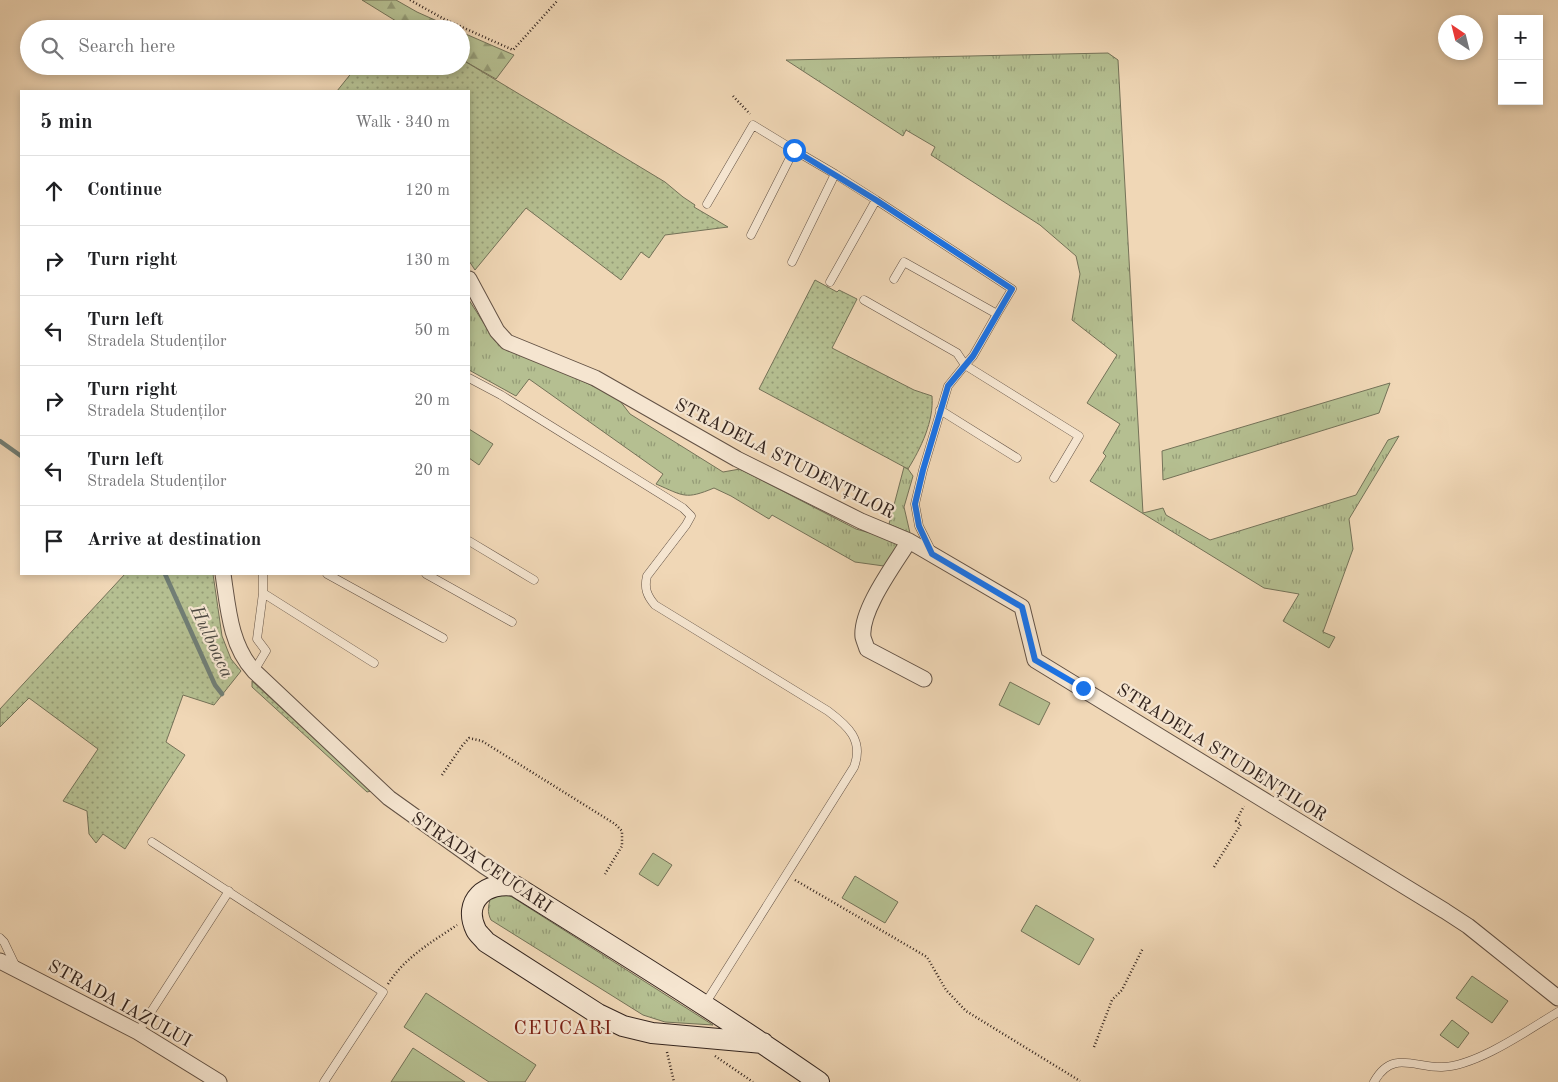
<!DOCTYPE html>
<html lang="en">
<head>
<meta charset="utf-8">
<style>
	:root { --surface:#fff; --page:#f6f6f6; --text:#202124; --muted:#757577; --line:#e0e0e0 }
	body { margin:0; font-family:"Old Standard TT",serif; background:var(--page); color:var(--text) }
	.controls { position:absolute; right:15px; top:15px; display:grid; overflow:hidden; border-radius:0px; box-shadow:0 2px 8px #0003 }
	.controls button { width:45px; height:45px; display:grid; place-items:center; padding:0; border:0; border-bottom:1px solid var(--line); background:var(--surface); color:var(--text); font:25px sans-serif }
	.compass { position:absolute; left:1438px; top:15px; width:45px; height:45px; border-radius:50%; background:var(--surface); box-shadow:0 2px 8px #0003; rotate:325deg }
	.stop { position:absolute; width:15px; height:15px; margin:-11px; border:4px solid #1a73e8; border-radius:50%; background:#fff }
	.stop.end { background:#1a73e8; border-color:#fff; box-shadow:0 1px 5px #0008 }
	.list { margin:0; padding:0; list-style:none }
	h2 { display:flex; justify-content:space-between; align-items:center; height:65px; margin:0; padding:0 20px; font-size:21px }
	h2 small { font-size:16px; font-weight:400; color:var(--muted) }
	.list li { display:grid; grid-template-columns:32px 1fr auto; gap:15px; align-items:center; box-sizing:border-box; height:70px; padding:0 20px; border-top:1px solid var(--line) }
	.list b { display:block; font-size:19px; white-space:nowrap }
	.list p { margin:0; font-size:16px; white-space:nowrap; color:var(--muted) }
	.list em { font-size:16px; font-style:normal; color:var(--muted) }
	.icon { flex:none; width:28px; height:28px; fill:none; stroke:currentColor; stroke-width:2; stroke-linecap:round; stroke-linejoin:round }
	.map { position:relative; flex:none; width:1558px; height:1082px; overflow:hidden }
	.search { position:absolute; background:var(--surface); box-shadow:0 2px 8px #0003; left:20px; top:20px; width:450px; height:55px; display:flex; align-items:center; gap:12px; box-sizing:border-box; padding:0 18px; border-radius:28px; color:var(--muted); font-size:19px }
	.panel { position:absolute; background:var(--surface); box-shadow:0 2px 8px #0003; left:20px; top:90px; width:450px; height:485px; border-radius:0px }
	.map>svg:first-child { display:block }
	.grass { fill:url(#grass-tufts); stroke:#747258 }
	.forest { fill:url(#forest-firs); stroke:#747258 }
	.park { fill:#b5bf91; stroke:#747258 }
	.garden { fill:url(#garden-dots); stroke:#747258 }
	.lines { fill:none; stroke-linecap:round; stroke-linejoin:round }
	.stream { stroke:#717e75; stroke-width:4.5 }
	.lane-casing { stroke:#635245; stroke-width:9 }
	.street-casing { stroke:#635245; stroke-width:17 }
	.secondary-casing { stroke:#34251f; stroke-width:22 }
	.path { stroke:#34251f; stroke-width:2.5; stroke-dasharray:1 2.5; stroke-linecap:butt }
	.lane { stroke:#f5e5d0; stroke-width:8 }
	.street { stroke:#f5e5d0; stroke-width:15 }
	.secondary { stroke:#f5e5d0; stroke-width:20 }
	.route { stroke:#1a73e8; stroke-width:6 }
	.labels { text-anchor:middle; stroke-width:4.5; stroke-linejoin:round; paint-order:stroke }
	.street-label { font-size:18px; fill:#34251f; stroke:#f5e5d0 }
	.water-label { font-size:19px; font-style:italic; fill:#4e4a43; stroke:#f5e5d0 }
	.quarter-label { font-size:20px; letter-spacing:1px; fill:#7a1f14; stroke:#f5e5d0 }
</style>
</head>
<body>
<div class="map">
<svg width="1558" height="1082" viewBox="0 0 1558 1082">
	<defs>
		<pattern id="grass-tufts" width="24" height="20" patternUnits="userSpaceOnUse" patternTransform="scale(1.25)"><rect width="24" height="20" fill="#b5bf91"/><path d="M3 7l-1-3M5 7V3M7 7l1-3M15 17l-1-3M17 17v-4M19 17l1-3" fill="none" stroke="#949b76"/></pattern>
		<pattern id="forest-firs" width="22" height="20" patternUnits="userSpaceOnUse" patternTransform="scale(1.25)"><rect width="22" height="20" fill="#b5bf91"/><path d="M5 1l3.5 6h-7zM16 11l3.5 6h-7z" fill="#949b76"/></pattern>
		<pattern id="garden-dots" width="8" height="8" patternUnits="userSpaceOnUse" patternTransform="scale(1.25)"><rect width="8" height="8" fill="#b5bf91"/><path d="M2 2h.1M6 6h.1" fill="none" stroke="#949b76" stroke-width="1.8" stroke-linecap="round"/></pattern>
	</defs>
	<rect width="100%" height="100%" fill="#f0d7b6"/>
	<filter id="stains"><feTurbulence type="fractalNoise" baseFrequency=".004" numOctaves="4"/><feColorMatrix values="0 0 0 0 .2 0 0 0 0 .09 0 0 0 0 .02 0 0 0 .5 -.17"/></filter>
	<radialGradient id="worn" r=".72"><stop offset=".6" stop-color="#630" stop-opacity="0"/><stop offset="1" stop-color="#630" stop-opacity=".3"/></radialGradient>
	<path class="grass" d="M 1108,53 L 1118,60 L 1143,513 L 1163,508 L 1166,515 L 1210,540 L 1356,495 L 1388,440 L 1399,436 L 1349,519 L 1353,549 L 1323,632 L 1335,637 L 1329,648 L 1283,621 L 1299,594 L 1264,588 L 1090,481 L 1106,456 L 1103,453 L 1120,424 L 1087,403 L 1117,355 L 1072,320 L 1080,274 L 1076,256 L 1040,225 L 931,155 L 935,147 L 906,130 L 903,136 L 786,60 Z
		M 469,300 L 495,341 L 617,397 L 630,414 L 723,472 L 740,469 L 856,529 L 898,541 L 891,567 L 855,562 L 772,515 L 769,519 L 731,496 L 714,488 C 685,500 684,496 656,484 L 663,474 L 529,379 L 516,396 L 469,370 Z
		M 1390,383 L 1379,413 L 1163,480 L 1162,451 Z
		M 904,467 L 908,469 L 913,476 L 904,507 L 910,533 L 889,524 Z
		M 501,892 L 512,897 L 713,1025 L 665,1022 L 643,1015 L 491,920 C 487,912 488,906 491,897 Z"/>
	<path class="forest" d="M 362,0 L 396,0 L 417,12 L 455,29 L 409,29 Z
		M 461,32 L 514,55 L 496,79 L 461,59 Z"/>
	<path class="park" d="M 469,429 L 493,444 L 479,465 L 469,458 Z
		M 1010,682 L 1050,703 L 1039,725 L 999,705 Z
		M 653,853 L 672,865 L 658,886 L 639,874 Z
		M 855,876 L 898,902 L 885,923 L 842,898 Z
		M 1036,905 L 1094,939 L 1079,965 L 1021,931 Z
		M 1472,976 L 1508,1001 L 1492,1023 L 1456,998 Z
		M 426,993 L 536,1065 L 525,1082 L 489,1082 L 404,1027 Z
		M 1452,1020 L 1469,1033 L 1458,1048 L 1440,1035 Z
		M 413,1048 L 465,1082 L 391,1082 Z"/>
	<path class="garden" d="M 461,59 L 665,182 L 683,197 L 695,205 L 694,207 L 728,227 L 665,235 L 649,258 L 641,252 L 621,280 L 526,208 L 475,270 L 469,261 L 469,91 L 337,91 L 357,66 L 461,66 Z
		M 815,280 L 837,292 L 839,290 L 857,299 L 832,348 L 914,390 L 932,396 C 934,421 921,448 908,469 L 759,389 Z
		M 125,574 L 213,574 L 222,636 L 231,659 L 241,671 L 214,705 L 183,695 L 166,742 L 185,755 L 125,849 L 103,834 L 96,843 L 89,834 L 87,811 L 63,801 L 98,749 L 29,698 L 0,727 L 0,709 Z
		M 252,681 L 371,791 L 367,792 L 252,687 Z"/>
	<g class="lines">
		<path class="stream" d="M 0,441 L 21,456
			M 165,574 L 215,685 L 222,694"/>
		<defs>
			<path id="lane" d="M 707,204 L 753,125 L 794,150
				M 751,235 L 794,150 L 835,174
				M 792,262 L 835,174 L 876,200
				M 830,282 L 876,200 L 1012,289 L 997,314
				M 864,300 L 957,353 L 965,365 L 973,356 L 997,314 L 904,262 L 894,279
				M 469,378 L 501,395 L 683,508 L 691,516 L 686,525 L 647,576 C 644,588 647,596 655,605 L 828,711 C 848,726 864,740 854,767 L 705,1004
				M 940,410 L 1017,458
				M 469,541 L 534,580
				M 931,550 L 919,526 L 915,504 L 923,470 L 948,386 L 965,365 L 1079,436 L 1054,478
				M 327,574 L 443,638
				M 426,574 L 512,622
				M 263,593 L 263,574
				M 254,671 L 266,651 L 257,639 L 263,593 L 374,663
				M 152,842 L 383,992 L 324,1082
				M 0,938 L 4,942 L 16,967
				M 138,1032 L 229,891
				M 1374,1082 C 1392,1049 1415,1068 1442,1067 C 1477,1066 1528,1030 1558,1012"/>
			<path id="street" d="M 469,279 L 497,331 L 507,342 L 595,378 L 737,459 L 861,521 L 909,541 L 1022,607 L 1035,660 L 1445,911 L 1468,926 L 1558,998
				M 909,541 C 895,564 860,610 863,637 C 864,641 866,645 867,649 L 924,679
				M 223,574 C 228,607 230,645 254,671 L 389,798 L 484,866 L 515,886
				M 0,961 L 138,1032 L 219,1082"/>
			<path id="secondary" d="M 763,1043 L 652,1033 L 623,1026 L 598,1014 L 486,942 C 483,938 478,934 476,930 C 462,901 486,881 515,886 C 617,950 720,1013 819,1082"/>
		</defs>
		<use href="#lane" class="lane-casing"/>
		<use href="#street" class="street-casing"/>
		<use href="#secondary" class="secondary-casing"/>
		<path class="path" d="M 410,0 L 444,19 L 513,50 L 558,0
			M 733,96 L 750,114
			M 442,775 L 462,746 L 469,738 L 482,741 L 615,824 L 622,831 L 622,846 L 605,874
			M 1214,867 L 1241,824 L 1236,821 L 1244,806
			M 795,880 L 927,957 L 946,990 L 966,1011 L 1080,1081
			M 388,984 C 405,957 432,942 457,925
			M 1094,1047 L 1112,1000 L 1122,990 L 1143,948
			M 667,1052 L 674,1082
			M 715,1056 L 753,1082"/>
		<use href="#lane" class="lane"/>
		<use href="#street" class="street"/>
		<use href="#secondary" class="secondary"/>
	</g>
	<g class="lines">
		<path class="route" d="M 794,150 L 876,200 L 1012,289 L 973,356 L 948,386 L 923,470 L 915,504 L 919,526 L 932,554 L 1022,607 L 1035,660 L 1083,688"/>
	</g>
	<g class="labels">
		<g class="street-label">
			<text transform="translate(785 458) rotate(27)" y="6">STRADELA STUDENȚILOR</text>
			<text transform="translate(1222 752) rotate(32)" y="6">STRADELA STUDENȚILOR</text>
			<text transform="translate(482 862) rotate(34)" y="6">STRADA CEUCARI</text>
			<text transform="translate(120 1003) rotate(29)" y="6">STRADA IAZULUI</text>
		</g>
		<g class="water-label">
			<text transform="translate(213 641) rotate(65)" y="7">Hulboaca</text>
		</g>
		<g class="quarter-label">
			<text x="563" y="1034">CEUCARI</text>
		</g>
	</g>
	<rect width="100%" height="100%" filter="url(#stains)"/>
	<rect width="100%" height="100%" fill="url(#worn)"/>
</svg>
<div class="controls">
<button>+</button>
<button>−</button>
</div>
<svg class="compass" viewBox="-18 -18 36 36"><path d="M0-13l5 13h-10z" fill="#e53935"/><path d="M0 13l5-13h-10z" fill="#757577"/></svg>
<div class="stop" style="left:794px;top:150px"></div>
<div class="stop end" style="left:1083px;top:688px"></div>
<div class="search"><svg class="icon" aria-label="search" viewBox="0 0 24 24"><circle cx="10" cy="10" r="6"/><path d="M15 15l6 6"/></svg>Search here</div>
<section class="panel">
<h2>5 min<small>Walk · 340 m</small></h2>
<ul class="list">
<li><svg class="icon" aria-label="ahead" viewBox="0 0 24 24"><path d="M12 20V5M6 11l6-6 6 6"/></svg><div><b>Continue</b></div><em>120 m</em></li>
<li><svg class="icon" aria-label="right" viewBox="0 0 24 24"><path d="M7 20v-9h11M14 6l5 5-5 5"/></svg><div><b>Turn right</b></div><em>130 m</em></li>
<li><svg class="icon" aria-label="left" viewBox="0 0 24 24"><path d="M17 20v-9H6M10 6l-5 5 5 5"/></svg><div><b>Turn left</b><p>Stradela Studenților</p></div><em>50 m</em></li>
<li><svg class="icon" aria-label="right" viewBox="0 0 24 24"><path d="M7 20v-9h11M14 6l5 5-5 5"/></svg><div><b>Turn right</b><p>Stradela Studenților</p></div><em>20 m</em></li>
<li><svg class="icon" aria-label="left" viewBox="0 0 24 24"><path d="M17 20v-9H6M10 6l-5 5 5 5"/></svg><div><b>Turn left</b><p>Stradela Studenților</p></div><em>20 m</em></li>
<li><svg class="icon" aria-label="arrive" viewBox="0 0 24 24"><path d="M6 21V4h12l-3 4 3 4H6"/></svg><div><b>Arrive at destination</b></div></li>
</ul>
</section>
</div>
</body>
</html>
